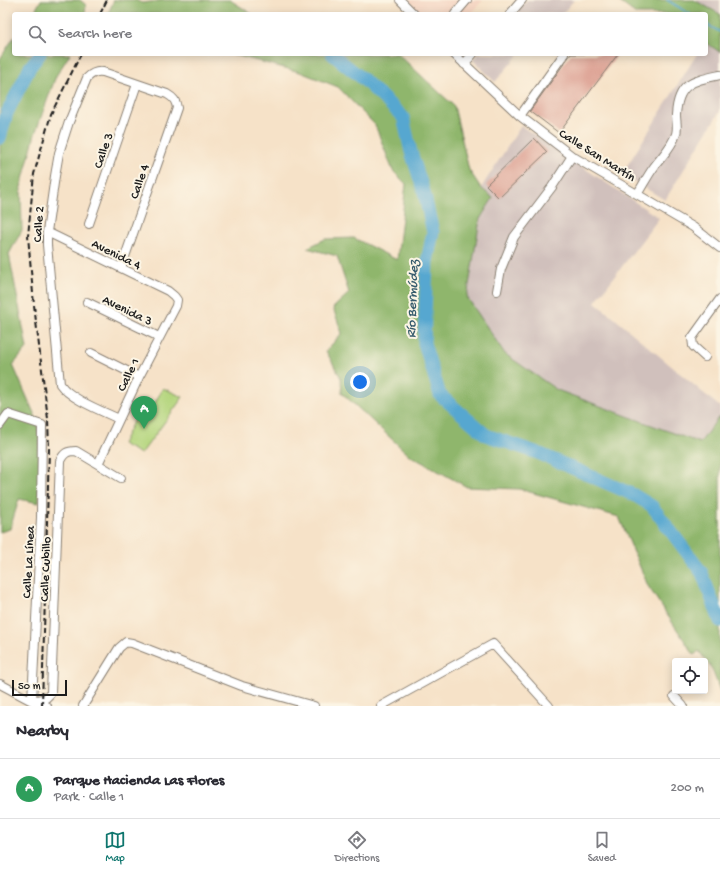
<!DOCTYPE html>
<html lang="en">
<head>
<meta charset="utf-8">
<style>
	:root { --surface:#fff; --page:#f2f2f3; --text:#2b2b33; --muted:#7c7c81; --line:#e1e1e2; --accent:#0f766e }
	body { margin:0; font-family:"Gochi Hand",sans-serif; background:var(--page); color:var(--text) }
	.controls { position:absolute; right:12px; bottom:12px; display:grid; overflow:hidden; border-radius:4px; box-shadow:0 2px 10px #0003 }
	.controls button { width:36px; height:36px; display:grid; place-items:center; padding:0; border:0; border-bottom:1px solid var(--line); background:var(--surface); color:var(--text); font:20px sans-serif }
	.scale { position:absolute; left:12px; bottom:10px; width:55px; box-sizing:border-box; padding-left:4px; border:2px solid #1c1c1c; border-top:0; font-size:11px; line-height:14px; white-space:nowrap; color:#1c1c1c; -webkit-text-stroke:3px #fcf5e5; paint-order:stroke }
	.you { position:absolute; left:360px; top:382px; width:14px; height:14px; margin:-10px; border:3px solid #fff; border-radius:50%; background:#1a73e8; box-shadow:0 0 0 6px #1a73e833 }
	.badge { display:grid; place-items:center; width:26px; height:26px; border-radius:50%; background:var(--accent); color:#fff; font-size:13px; font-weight:700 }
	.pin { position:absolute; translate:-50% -33px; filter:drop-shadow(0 1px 2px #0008) }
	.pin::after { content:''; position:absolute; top:21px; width:14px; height:12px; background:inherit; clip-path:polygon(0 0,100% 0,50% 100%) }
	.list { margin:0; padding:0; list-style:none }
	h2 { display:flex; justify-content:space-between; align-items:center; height:52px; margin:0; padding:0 16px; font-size:17px }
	h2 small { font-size:13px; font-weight:400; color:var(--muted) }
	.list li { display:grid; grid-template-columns:26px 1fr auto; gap:12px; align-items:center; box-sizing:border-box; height:60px; padding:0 16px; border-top:1px solid var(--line) }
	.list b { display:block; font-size:15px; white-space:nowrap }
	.list p { margin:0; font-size:13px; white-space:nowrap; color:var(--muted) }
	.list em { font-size:13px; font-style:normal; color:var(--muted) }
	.icon { flex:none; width:22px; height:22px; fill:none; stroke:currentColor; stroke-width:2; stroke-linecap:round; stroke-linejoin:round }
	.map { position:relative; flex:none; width:720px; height:706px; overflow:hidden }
	.search { position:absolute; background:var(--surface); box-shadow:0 2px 10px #0003; left:12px; right:12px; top:12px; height:44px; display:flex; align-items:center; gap:10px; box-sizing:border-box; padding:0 14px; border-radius:4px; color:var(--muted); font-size:15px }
	.sheet { height:112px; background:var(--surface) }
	nav { display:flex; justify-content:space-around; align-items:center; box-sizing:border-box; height:56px; border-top:1px solid var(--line); background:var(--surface); font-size:11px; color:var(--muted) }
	nav a { display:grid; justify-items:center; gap:2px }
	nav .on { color:var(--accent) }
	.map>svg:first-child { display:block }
	.built { fill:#f4d3c0 }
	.industrial { fill:#d0c0bc }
	.green { fill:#b4d57d; stroke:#68784c }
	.forest { fill:#8fb66c; stroke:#566944 }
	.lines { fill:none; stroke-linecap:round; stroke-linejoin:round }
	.stream { stroke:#56a7d0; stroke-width:2 }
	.river { stroke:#56a7d0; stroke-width:13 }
	.building { fill:#dc9f91 }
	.minor-casing { stroke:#897f72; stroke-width:10 }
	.minor { stroke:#fff; stroke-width:8 }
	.rail { stroke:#1c1c1c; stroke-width:2; stroke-dasharray:6 3; stroke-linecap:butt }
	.labels { text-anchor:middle; stroke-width:4; stroke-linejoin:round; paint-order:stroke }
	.street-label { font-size:13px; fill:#1c1c1c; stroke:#fcf5e5 }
	.water-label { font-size:14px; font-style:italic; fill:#365b6d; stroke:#fcf5e5 }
</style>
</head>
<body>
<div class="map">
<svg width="720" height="706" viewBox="0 0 720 706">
	<rect width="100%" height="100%" fill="#fcf5e5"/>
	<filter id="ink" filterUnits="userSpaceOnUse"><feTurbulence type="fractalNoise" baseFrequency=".025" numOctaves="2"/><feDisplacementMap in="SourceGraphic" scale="8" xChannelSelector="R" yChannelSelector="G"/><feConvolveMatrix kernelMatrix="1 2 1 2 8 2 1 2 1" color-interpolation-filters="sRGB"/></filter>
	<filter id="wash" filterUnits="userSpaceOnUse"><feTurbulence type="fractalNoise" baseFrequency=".012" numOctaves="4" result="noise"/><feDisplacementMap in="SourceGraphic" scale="16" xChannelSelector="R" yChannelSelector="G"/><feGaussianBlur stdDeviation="0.9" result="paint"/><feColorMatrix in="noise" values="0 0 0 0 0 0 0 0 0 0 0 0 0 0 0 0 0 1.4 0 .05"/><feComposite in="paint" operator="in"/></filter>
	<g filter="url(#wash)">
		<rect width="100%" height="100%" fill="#f6e2c8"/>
		<path class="built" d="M 408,0 L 483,0 L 471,14 L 421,14 Z"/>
		<path class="industrial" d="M 527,0 L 574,0 L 562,14 L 514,14 Z
			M 694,0 L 720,0 L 720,14 Z
			M 706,43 L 720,52 L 720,111 L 665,200 L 622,174 L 697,54 L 706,54 Z
			M 478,54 L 519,54 L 495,82 L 473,60 Z
			M 521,126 L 659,218 L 595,302 L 720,407 L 720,415 L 700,443 L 557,390 L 505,354 L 467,297 L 480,219 L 493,198 L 481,188 Z"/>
		<path class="green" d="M 163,388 L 183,397 L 141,454 L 122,444 L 139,410 L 149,414 Z"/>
		<path class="forest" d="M 41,0 L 80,0 L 86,5 L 85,14 L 33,14 Z
			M 114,0 L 135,0 L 142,3 L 166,0 L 230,0 L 252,14 L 108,14 Z
			M 617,0 L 694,0 L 720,14 L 720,52 L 706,43 L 706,14 L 636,14 Z
			M 14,37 L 14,54 L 70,54 L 56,76 L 35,134 L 21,187 L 22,230 L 9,254 L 27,348 L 13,365 L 36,418 L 40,441 L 39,503 L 19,499 L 10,529 L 0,532 L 0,59 Z
			M 231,54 L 398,54 L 454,106 L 469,170 L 481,188 L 493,198 L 480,219 L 467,297 L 505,354 L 557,390 L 700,443 L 720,415 L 720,691 L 712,669 L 699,651 L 694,655 L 648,586 L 619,517 L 519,489 L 467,487 L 409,455 L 342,393 L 341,378 L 326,351 L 342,333 L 333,308 L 349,293 L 337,256 L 307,248 L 325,239 L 354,238 L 397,260 L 406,184 L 393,171 L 375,125 L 338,87 L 300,72 Z"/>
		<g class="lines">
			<path class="stream" d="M 667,0 L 690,14
				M 706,24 L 720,32"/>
			<path class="river" d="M 332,54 L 363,79 L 403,117 L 411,152 L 424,192 L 433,232 L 427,262 L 424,343 L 440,395 L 486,435 L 538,453 L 634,495 L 652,506 L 702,573 L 720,621
				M 0,138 L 7,113 L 30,67 L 40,54"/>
		</g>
		<g id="blocks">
			<path class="building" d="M 571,54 L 618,54 L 559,133 L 530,111 Z
				M 534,138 L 547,152 L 499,198 L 486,185 Z"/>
		</g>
	</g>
	<g filter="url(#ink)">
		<use href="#blocks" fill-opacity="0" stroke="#897f72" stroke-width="1"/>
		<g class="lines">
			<defs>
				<path id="minor" d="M 400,0 L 414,14
					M 455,14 L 467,0
					M 510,14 L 522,0
					M 454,54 L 520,116 L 572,156 L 693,227 L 720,248
					M 464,64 L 473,54
					M 520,116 L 564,54
					M 638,193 C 643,185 648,175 654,167 C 662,156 672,147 676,134 C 678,128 676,121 676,115 C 678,83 692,81 720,75
					M 89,224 L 137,84
					M 47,232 L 168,291 L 174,296 L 177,300 L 176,306 L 139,377 L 98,464
					M 497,291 L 501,269 L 514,237 L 552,187 L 572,156
					M 87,302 L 159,337
					M 91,353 L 139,377
					M 705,357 L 693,346 L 692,338 L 720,299
					M 119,419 C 102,411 70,399 60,384 L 47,245 L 47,232 L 55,176 L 59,153 L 69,122 L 87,78 C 92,73 96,71 103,72 L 167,94 C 174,98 176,101 177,108 L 121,268
					M 0,425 L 8,414 L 42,425 L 41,517 L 32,701 L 47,706
					M 0,684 L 32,701 L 46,698 L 51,693 L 60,461 C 64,453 67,451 76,451 L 121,478
					M 674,696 L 683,706
					M 83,706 L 119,648 L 126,642 L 132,643 L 242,686 L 314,706
					M 381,706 L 493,644 L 549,706"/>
			</defs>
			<use href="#minor" class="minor-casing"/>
			<use href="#minor" class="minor"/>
			<path class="rail" d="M 100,14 L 107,0
				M 42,706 L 49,449 L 48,419 L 34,305 L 28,236 L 34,174 L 51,114 L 81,54"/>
		</g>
	</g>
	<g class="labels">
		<g class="street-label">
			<text transform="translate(102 150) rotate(-71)" y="5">Calle 3</text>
			<text transform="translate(598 154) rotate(32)" y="5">Calle San Martín</text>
			<text transform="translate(138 181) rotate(-71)" y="5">Calle 4</text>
			<text transform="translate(37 224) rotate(-86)" y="5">Calle 2</text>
			<text transform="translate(117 253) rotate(26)" y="5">Avenida 4</text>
			<text transform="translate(128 309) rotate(26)" y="5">Avenida 3</text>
			<text transform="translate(127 374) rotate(-64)" y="5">Calle 1</text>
			<text transform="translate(27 562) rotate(-87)" y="5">Calle La Línea</text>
			<text transform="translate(44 569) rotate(-88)" y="5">Calle Cubillo</text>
		</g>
		<g class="water-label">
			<text transform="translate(411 299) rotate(-88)" y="5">Río Bermúdez</text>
		</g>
	</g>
</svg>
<div class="controls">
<button><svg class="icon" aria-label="locate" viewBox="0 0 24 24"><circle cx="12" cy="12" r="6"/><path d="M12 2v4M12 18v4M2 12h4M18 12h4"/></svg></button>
</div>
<div class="scale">50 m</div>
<div class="you"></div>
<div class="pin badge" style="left:144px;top:429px;background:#2e9e5b">A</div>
<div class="search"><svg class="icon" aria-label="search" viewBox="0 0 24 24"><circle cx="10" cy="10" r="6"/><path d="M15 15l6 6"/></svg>Search here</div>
</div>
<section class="sheet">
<h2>Nearby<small></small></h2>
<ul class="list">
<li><span class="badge" style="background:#2e9e5b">A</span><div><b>Parque Hacienda Las Flores</b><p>Park · Calle 1</p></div><em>200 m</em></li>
</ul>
</section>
<nav>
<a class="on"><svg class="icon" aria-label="map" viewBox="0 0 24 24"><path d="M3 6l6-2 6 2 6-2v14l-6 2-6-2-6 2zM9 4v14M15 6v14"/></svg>Map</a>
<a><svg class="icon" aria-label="directions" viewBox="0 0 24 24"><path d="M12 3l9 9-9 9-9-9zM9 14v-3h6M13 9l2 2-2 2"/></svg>Directions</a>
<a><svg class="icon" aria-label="saved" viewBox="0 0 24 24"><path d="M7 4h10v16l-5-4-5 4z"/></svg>Saved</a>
</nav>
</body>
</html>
